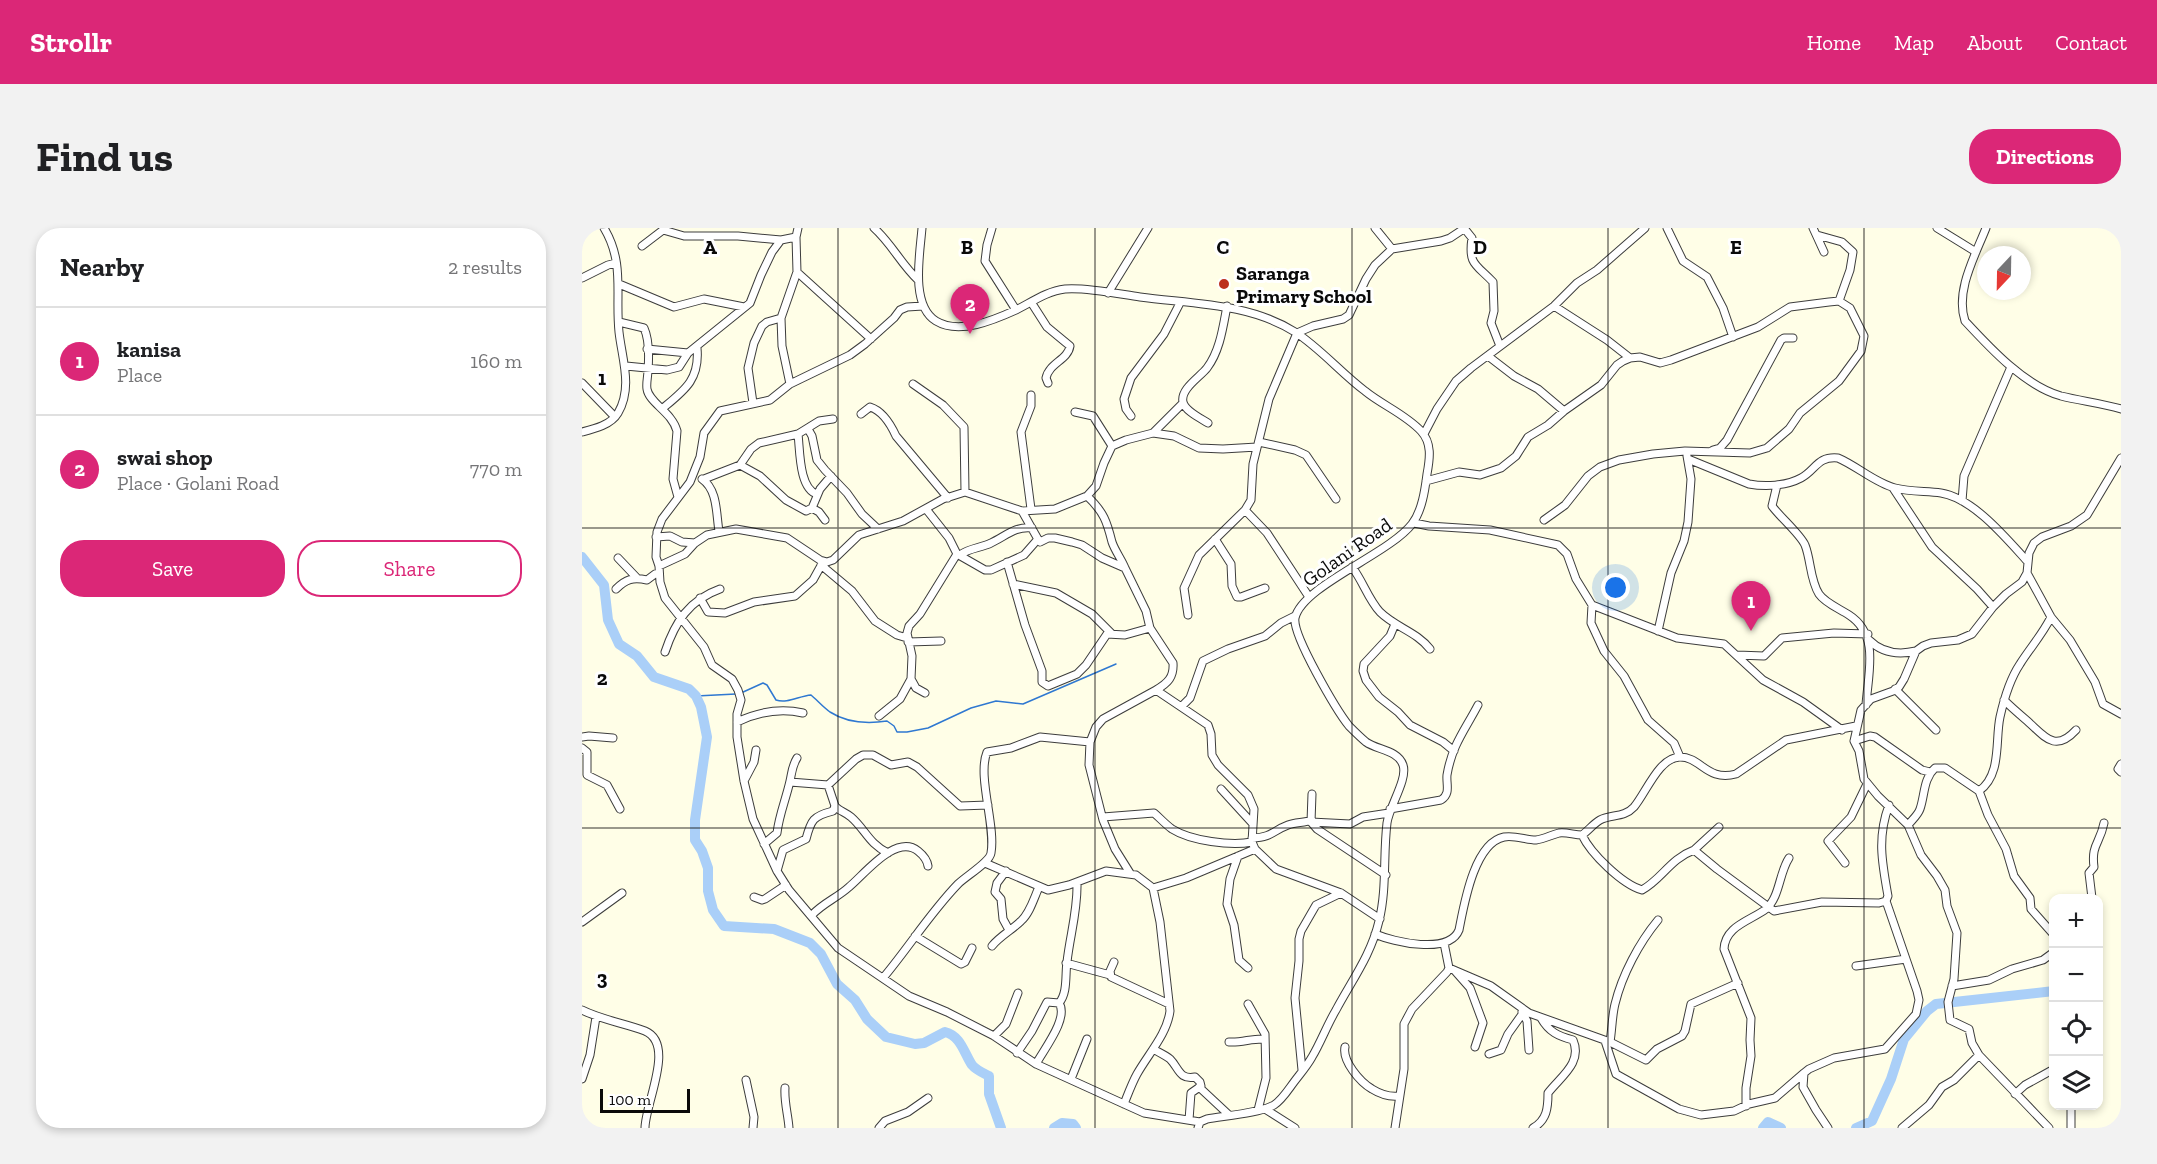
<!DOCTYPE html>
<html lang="en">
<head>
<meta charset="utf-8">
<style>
	:root { --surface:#fff; --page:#f2f2f2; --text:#202124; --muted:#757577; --line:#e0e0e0; --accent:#db2777 }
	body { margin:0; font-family:"Zilla Slab",serif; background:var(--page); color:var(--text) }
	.controls { position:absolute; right:18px; bottom:18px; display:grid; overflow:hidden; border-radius:12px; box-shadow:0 3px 9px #0003 }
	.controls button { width:54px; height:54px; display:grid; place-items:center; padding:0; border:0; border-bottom:2px solid var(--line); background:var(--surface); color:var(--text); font:30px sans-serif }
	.compass { position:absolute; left:1395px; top:18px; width:54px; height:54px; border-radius:50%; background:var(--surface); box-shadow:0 3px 9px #0003; rotate:202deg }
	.scale { position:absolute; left:18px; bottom:15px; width:90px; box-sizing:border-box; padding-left:6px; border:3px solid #0a0a0a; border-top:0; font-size:16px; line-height:21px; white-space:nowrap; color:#0a0a0a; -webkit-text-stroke:4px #fff; paint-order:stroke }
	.you { position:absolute; left:1034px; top:360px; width:21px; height:21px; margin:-15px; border:4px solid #fff; border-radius:50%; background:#1a73e8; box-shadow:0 0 0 9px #1a73e833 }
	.badge { display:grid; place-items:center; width:39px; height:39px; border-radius:50%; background:var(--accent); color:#fff; font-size:20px; font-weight:700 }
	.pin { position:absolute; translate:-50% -50px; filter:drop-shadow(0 2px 3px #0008) }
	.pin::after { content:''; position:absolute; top:32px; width:21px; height:18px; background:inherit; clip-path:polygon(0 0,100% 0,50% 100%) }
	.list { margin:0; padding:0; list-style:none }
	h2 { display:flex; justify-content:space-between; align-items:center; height:78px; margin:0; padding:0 24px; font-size:26px }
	h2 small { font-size:20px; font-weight:400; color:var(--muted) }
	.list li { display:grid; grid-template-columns:39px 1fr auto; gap:18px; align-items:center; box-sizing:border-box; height:108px; padding:0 24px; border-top:2px solid var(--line) }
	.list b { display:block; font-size:22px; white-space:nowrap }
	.list p { margin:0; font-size:20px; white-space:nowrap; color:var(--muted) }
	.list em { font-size:20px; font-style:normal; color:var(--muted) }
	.actions { display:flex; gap:12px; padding:18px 24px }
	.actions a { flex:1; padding:14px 0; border:2px solid var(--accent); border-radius:24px; text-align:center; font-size:21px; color:var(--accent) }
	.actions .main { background:var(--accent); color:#fff }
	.icon { flex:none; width:33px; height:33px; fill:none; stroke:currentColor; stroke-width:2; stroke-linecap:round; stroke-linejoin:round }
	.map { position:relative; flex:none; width:1539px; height:900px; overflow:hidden; border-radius:24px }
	header { display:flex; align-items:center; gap:36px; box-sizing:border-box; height:84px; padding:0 30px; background:var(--accent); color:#fff }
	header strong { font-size:28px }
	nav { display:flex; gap:33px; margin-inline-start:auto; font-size:21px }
	.intro { display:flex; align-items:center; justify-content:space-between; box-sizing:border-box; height:144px; padding:0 36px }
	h1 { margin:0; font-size:42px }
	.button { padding:15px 27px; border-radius:24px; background:var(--accent); color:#fff; font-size:21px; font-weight:700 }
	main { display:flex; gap:36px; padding:0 36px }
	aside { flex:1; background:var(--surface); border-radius:24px; box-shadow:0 3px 9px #0003 }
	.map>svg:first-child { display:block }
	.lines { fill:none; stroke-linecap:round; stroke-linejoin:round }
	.stream { stroke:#2f78d1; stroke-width:1.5 }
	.river { stroke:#aacff8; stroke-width:10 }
	.minor-casing { stroke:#3d3d3d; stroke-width:9 }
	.minor { stroke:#fff; stroke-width:7 }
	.grid { fill:none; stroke:#0a0a0a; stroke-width:1.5; stroke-opacity:0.55 }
	.poi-dot { fill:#bc2f1f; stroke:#fff; stroke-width:2 }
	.labels { text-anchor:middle; stroke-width:6; stroke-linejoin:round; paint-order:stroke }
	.poi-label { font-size:20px; font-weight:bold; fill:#0a0a0a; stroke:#fff; text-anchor:start }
	.street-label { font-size:20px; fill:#0a0a0a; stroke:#fff }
	.grid-label { font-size:20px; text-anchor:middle; font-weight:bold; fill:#0a0a0a; stroke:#fff; stroke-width:6; stroke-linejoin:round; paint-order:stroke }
</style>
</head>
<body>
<header>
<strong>Strollr</strong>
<nav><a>Home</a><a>Map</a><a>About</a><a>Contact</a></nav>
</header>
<div class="intro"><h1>Find us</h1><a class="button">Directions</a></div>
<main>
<aside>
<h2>Nearby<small>2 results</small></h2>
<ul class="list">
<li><span class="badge">1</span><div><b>kanisa</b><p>Place</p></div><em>160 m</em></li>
<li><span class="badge">2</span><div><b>swai shop</b><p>Place · Golani Road</p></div><em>770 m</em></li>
</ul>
<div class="actions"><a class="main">Save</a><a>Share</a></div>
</aside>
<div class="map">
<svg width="1539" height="900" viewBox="0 0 1539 900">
	<rect width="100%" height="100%" fill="#fffee7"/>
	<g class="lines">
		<path class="stream" d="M 159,465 L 181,455 L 185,457 L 194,472 C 205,476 217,468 229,467 C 235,472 241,479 248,484 C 265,495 285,496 305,493 L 312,498 L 315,504 L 325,504 L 346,500 L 389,480 L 414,473 L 441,476 L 534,436
			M 114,468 L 154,466"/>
		<path class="river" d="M 0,329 L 22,357 L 26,392 L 37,416 L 55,428 L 72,449 L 107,461 L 114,468 L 119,479 L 125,509 L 113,592 L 113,612 L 120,623 L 126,640 L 126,663 L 131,682 L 142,698 L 192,701 L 228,715 L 239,726 L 255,756 L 273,772 L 285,791 L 304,809 L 333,816 L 342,815 L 363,804 C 379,808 382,825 390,837 C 394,842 401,845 407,848 L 407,866 L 419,900
			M 472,900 L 480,895 L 491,896 L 494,900
			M 1181,900 L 1186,894 L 1199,900
			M 1274,900 L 1290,893 L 1309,851 L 1322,811 L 1345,783 L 1354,776 L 1472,763"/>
		<defs>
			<path id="minor" d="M 292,0 C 309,15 319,36 336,52
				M 340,0 C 338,26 328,77 354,93 C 377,107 412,92 434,82 C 450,74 465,63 483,61 C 504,59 537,66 558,69 C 610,76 667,75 713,104 C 738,120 759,145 783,163 C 800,177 823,186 839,203 C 850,215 848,230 845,246 C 843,262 840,283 830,296 C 807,326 720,358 713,390 C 710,407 755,483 767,498 C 772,503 778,509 784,514 C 795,522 816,522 821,537 C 826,551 807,579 805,595 C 801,628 805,661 797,693 C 789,727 770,752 754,782 C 745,797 739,814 730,829 C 725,838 718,846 712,854 C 706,862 700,872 692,877 C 679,885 641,888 625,891 L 618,894 L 616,900
				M 410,0 L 405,17 L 403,33 L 434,82
				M 793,0 L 810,21
				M 882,0 L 890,10 C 886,37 894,36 911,54 L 912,83 L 909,95 L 918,118
				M 1085,0 L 1101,33 L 1125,49 L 1141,80 L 1151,109
				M 1231,0 L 1242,24
				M 1355,0 L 1394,24
				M 1404,0 C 1393,28 1373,63 1383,93 C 1408,120 1443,158 1479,168 C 1499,173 1519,175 1539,181
				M 1235,7 L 1260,14 L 1271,24 L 1268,42 L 1257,73
				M 60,18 L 81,2 L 102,8 L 156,8 L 199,12
				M 215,44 L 289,111
				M 0,50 L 26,37 L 34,35
				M 37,56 L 92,79 L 122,71 L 162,79
				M 526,65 L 566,0
				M 449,74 L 465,99 L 488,118 C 486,132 467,135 464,150 L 466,155
				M 341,78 L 325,79 L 318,82 L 312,90 L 283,116 L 268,127 L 208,156 L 188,172 L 138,183 L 122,205 L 118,229 L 108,254 L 80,291 L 75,304 L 74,329 L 77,338 L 78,354 L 83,370 L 122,419 L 130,437 L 150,451 L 156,462 L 159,472 L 155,486 L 155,509 L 162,553 L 171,591 L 195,643 L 207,662 L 256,720 L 327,768 L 365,784 L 412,808 L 454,836 L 542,876 L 562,885 L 618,894
				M 972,78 L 1025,112 L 1048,130
				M 37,94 L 62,100 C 67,111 67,129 66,142 C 66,148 64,155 65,161 C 67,175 90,184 95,203 L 91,251 L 96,269
				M 65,121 L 106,125
				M 906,128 L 932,148 L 956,161 L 982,183
				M 44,138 L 85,142 L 97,139 L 106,125 L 168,75 L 179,47 L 190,24 L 199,12 L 214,9
				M 0,155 L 33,189
				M 208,156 L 200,118 L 199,90 L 215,44 L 214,9 L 216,0
				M 331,156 L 361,177 L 382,199 L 383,264
				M 449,167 L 449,178 L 439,204 L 449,281
				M 171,175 L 166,140 L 172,115 L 180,98 L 185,94 L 199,90
				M 81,180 C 103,162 118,151 115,120
				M 493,184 L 511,188 L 530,218
				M 279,186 L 288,179 C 301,183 309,197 314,208 L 366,270
				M 549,188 L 544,181 L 542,171 L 549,150 L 582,106 L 598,75
				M 626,195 C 618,190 603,183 601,174 C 598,161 618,149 625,140 C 638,123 641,99 645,78
				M 226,201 L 230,208 L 235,232 L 243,242 L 265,265 L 280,286 L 296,301
				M 0,204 C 12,201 29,197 36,185 C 51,159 40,131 37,104 C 33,66 43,35 22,0
				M 571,205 L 601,175
				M 216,206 C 218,222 217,261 235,266
				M 842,206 L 855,181 L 874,153 L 889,140 L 972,78 L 995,55 L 1015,42 L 1063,0
				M 677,214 L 713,222 L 724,227 L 754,271
				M 1131,222 L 1138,220 L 1145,212 L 1199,112 L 1202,110 L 1211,110
				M 1106,231 L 1167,256 C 1183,259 1204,258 1219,250 C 1234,242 1235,228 1256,230 C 1275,238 1293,255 1313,260 C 1328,264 1344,263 1359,265 C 1391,270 1424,310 1445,333
				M 158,237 L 178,248 L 204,272 L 224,283 L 230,280 L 238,261 L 249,248
				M 120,251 C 136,262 134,286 137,303
				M 122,251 L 158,237 L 169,221 L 177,215 L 216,206 L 237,193 L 251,191
				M 844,253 L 877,244 L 898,247 L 919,240 L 934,228 L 946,209 L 966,197 L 982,183 L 1019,157 L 1035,137 L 1041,133 L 1048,130 L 1058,129 L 1078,135 L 1089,132 L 1176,99 L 1208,79 L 1247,74 L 1257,73 L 1268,80 L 1282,108 L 1279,123 L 1257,153 L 1218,185 L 1207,201 L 1185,220 L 1168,225 L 1103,223 L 1071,226 L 1037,232 L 1018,239 L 1006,248 L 983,277 L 962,292
				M 1195,257 L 1190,278 C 1198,289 1218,306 1223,317 C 1229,332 1228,352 1237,366 C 1243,375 1258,381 1267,387 C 1298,407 1286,445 1284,477
				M 1311,260 L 1350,319 L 1395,361 L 1411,379
				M 505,268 C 522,284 525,294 530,314 C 533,323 540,332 543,340
				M 1380,273 L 1382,248 L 1429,139
				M 230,280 L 237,284 L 243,292
				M 663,282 L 685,305 L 727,369
				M 440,283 L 457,313
				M 832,295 L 847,298 L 908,302 L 976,317 L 985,326 L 994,351 L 1010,377 L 1095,410 L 1142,416 L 1181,452 L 1221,474 L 1260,502
				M 74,309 L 88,308 L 100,314 L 113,315
				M 633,311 L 649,336 L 650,358 L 655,369 L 659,369 L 683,360
				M 458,314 L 466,310 L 473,310 L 490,314 L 500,317 L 520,330 L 543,340 L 564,383 L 568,400 L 591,435 C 592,449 586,455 574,462
				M 375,326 L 403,342 L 409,342 L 442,327 L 456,311
				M 378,327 C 387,320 399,320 409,315 C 424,308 433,298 450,300
				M 36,330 L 55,350
				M 425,334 L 443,397 L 460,443 L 460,454 L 466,458 L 495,446 L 504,437 L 525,406 L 543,407 L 568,400
				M 239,337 L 270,363 L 293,393 L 315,407 L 325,410
				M 77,338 L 103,326 L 113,315 L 125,307 L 154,301 L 205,310 L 238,332 L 245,334 L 251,332 L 277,307 L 321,293 L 361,271 L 383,264 L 440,283 L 473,281 L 505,268 L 514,258 L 522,235 L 530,218 L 544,212 L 571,205 L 592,208 L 617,220 L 641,221 L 675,219
				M 770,339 C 781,353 786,371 798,384 C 813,399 835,404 848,421
				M 1445,345 L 1469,389 L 1488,412 L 1513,454 L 1521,476 L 1539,486
				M 431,356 L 474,365 L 510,386 L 529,405
				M 34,361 C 44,351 51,349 65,352 L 73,346
				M 118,370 L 126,384 L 143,385 L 172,374 L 213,368 L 231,352 L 241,334
				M 1010,377 L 1009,395 L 1022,423 L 1042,448 L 1066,492 L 1092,515 L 1098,529
				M 606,387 L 602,360 L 617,327 L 663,282 L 669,272 L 671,236 L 687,171 L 715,105 L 731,98 L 761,91 L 767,87 L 784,51 L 793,37 L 810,21 L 859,13 L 868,10 L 883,0
				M 813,396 L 808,408 L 782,436 L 781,443 L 784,452 L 797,469 L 816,484 L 828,497 L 861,514 L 872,523
				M 1076,403 L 1089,345 L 1102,313 L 1106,294 L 1109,251 L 1105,228
				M 1287,412 C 1300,425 1317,427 1334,423
				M 326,414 L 359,413
				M 83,424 C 93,394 107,372 138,361
				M 1155,427 L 1182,428 L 1200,410 L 1252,405 L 1286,406
				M 1313,461 L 1354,502
				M 343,465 L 334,460 L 329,451 L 330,428 L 325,405 L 327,398 L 338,386 L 375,326 L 367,310 L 344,281
				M 1422,472 C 1429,479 1436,485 1443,491 C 1462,507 1472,526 1494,502
				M 600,478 L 608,470 L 621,433 L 646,421 L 683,408 L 699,395 L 713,388
				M 297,488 L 318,471 L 329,451
				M 155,494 C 176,484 199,480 221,485
				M 0,509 L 7,508 L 31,510
				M 1272,513 L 1288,508 L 1293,509 L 1340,542 L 1348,544
				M 0,520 L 5,524 L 5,547 L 25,557 L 38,581
				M 1539,536 L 1536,541 L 1539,544
				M 162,553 L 172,534 L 174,522
				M 208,554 L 246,557 L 274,531 L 281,527 L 291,527 L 309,537 L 326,534 L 335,539 L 378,578 L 406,577
				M 246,557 L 253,578 C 257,583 263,584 269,589 C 283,601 287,616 306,625
				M 639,561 L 671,596
				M 1397,563 L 1406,587 L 1424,621 L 1432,648 L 1448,670 L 1449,681 L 1472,707
				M 730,566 L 729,594 L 735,601 L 804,647
				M 808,581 L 859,572 C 869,566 864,556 865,547 C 870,517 883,502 896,477
				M 521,589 L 572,585 C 578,590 583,596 590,601 C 609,613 649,618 670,614
				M 729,594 L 768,596 L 781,589 L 807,585
				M 1326,597 C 1330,592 1336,587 1338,581 C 1343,567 1341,551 1353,540 L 1363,540 L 1397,563 C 1420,547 1413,512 1418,489 C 1422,471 1428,451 1438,436 C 1448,420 1460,407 1469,389
				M 1000,607 C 1009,626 1040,656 1060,662 C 1080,651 1088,631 1112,622 L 1135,641 L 1192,683 L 1240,674 L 1297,675 L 1304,673 L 1306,668 C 1300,635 1295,609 1307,577
				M 670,610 C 691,609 690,603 706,597 C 714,594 722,595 730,592
				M 182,616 L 195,605 C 197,587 204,571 208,553 C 210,544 210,538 215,530
				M 1112,622 L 1137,599
				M 656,628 L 648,651 L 645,676 L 652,697 L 657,732 L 666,740
				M 403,635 L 466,662 L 487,657 L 524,643 L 554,647 L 571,660
				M 1263,635 L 1246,613 L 1269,589 L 1285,556
				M 195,643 L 201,622 L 224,611 C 229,592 231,588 251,583 L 253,578
				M 424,643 L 415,655 L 413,664 L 419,671 L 421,691 L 427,702
				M 548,645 L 533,621 L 521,592 L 507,537 L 508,514 L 514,499 L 521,491 L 574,462 L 626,497 L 629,506 L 630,527 L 636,537 L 666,567 L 672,581 L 670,614 L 673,621 L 694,641 L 759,665 L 798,691
				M 172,669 L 180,672 L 183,671 L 204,657
				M 1510,670 L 1507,645 L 1512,639 C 1509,616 1518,616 1522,595
				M 230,687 C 241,675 255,670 267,659 C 282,647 314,605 336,623 C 341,627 345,631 346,638
				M 0,694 L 40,665
				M 793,706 C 812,714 867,727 877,702 C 882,677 892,615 922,609 C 933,607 944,612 954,612 C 962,611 969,607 977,605 C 985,604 992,607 1000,607 C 1006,603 1011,596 1018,592 C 1029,586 1042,590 1052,579 C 1064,565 1077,529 1098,529 C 1119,529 1125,554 1154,546 L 1204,512 L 1274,498
				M 333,708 L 379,736 L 383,734 L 390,720
				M 410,718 C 418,708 430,702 439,693 C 448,685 452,670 457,659
				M 532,734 L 528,743 L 529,749 L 587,776
				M 484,735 L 528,747
				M 1274,738 L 1324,731
				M 867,740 L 909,758 L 947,785 L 1028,814 L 1064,832 L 1075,821 L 1100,808 L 1103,803 L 1109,776 L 1156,755
				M 873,743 L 888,760 L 901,795 L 893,819
				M 301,750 C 327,719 348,685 376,656 C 384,648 408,634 409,625 C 414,598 395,548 405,524 L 429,520 L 458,509 L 508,514
				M 1370,758 L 1407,752 L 1430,741 L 1461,732 L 1472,724
				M 666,776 L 683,806 L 684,850 L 676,882
				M 0,782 C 20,792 42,795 63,803 C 94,816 63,875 63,900
				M 940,784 L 945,793 L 947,822
				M 412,808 L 424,796 L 436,765
				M 1023,813 L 1034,846 L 1097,881 L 1119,887 L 1152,883 L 1167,876 L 1193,870 L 1222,845
				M 647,814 C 660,815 670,810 683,811
				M 1028,814 C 1030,802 1030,788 1033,776 C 1040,747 1057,715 1076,692
				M 763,819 C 760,833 778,854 790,861 C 798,866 808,869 817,868
				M 571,821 C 576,824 583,827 588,831 C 597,840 597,852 613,849 L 618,854 L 619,858 L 609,865 L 607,892
				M 435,825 L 450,803 L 465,774 L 477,775 C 486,765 483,746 485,734 C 488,707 496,682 495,654
				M 907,826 L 919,822 L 926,806 L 941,785
				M 454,836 C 462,821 487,790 477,775
				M 720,842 L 713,770 L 717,733 L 717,711 L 719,703 L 734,677 L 759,665
				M 0,851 L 8,827 L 14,789
				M 489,851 L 505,811
				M 164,852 L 172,889 L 171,900
				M 617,859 L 647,887
				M 203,860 C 202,874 206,886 207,900
				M 1433,866 L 1443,857 L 1472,841
				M 542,876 C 546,866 550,855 555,846 C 567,825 585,806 588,783 L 578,694 L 571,660 L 604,650 L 673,621
				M 1164,878 L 1164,860 L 1169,828 L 1168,812 L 1169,790 L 1142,721 C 1143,698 1168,693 1184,681 C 1198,669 1197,645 1207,630
				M 683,881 L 713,900
				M 297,900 L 303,893 L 326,884 L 346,870
				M 813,900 L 822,841 L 822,796 L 830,781 L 865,744 L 867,740 L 862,715
				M 951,900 C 965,892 966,880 966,865 C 978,849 1001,835 991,812 C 976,808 967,804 959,790
				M 1246,900 L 1234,882 L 1221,859 L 1222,845 L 1227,841 L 1252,830 L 1303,821 L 1334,786 L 1337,772 L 1335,763 L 1304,673
				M 1320,900 L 1347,877 L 1360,859 L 1372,852 L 1397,827
				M 1467,900 L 1397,827 L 1390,815 L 1387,801 L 1368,792 L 1366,774 L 1372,751 L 1375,705 L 1365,678 L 1363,662 L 1355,648 L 1339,627 L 1326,597 L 1296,568 L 1282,551 L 1277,523 L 1272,513 L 1279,482 L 1289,471 L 1311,463 L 1317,459 L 1322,451 L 1334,423 L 1341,418 L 1349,415 L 1376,412 L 1390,406 L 1411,379 L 1424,366 L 1440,354 L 1445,345 L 1447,325 L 1452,315 L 1460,309 L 1489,298 L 1505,287 L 1539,230
				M 1489,900 L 1489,878"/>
		</defs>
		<use href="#minor" class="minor-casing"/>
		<use href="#minor" class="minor"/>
	</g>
	<path class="grid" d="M 256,0 L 256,900M 513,0 L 513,900M 770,0 L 770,900M 1026,0 L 1026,900M 1282,0 L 1282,900M 0,300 L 1539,300M 0,600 L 1539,600"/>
	<circle class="poi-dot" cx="642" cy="56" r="6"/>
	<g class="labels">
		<g class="poi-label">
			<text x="654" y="52">Saranga<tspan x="654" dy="23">Primary School</tspan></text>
		</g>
		<g class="street-label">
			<text transform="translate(765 324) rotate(-35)" y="7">Golani Road</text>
		</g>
	</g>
	<g class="grid-label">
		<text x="128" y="26">A</text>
		<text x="385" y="26">B</text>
		<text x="641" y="26">C</text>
		<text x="898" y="26">D</text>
		<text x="1154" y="26">E</text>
		<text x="20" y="157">1</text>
		<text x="20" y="457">2</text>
		<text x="20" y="757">3</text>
	</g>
</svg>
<div class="controls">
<button>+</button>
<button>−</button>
<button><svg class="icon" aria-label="locate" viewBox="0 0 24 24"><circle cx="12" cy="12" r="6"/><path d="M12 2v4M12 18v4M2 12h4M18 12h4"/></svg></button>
<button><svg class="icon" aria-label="layers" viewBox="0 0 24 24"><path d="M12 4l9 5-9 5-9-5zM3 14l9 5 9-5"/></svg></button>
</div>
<svg class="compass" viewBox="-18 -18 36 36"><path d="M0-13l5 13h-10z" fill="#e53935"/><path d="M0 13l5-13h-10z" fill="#757577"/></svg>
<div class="scale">100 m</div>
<div class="you"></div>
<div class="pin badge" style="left:1169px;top:403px">1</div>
<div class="pin badge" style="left:388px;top:106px">2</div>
</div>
</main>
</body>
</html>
